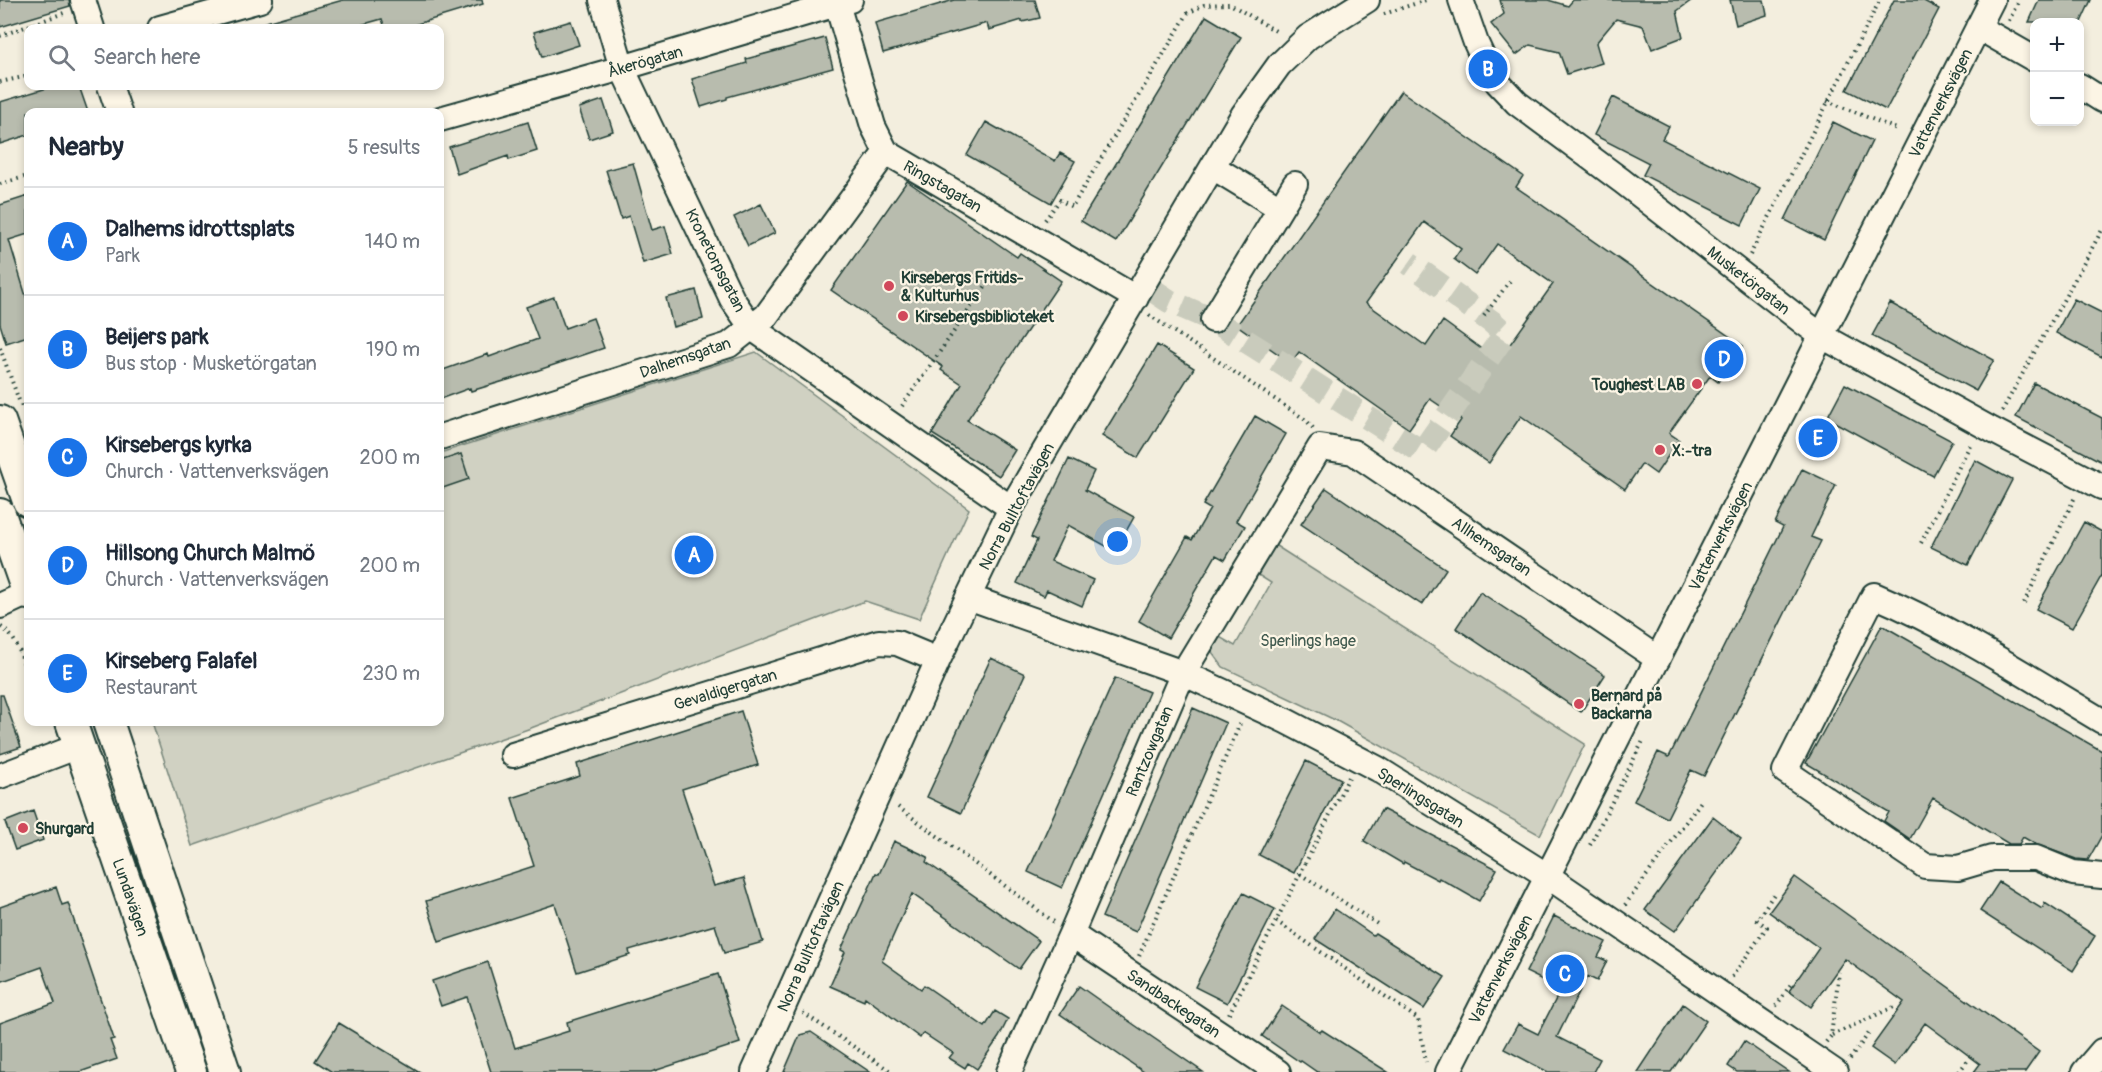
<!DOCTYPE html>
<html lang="en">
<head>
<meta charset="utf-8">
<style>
	:root { --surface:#fff; --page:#f6f6f7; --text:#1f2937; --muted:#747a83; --line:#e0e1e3; --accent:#1a73e8 }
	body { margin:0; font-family:Pangolin,sans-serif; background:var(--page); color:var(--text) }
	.controls { position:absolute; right:18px; top:18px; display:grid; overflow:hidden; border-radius:12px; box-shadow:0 3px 9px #0003 }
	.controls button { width:54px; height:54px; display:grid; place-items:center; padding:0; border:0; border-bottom:2px solid var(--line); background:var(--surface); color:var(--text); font:30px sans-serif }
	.you { position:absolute; left:1118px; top:542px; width:21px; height:21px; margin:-15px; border:4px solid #fff; border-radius:50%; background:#1a73e8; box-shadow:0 0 0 9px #1a73e833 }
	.badge { display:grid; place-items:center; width:39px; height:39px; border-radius:50%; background:var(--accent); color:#fff; font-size:20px; font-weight:700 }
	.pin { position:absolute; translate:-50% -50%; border:3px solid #fff; box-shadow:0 2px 6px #0006 }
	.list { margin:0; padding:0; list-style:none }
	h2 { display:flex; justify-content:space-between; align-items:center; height:78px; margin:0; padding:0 24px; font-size:26px }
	h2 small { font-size:20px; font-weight:400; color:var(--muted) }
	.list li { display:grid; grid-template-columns:39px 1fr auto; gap:18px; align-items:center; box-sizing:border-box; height:108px; padding:0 24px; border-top:2px solid var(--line) }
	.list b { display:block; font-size:22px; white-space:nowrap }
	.list p { margin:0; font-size:20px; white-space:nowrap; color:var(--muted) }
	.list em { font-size:20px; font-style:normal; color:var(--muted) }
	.icon { flex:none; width:33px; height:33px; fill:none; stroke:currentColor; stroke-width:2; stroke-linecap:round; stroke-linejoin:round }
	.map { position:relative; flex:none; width:2102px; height:1072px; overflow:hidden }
	.search { position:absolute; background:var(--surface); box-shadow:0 3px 9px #0003; left:24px; top:24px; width:420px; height:66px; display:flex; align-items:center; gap:15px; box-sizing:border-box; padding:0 21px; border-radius:12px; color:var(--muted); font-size:22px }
	.panel { position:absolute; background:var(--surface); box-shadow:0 3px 9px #0003; left:24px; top:108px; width:420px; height:618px; border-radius:12px }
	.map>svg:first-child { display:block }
	.green { fill:#d0d1c2; stroke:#78877b; stroke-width:1.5 }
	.building { fill:#b8bcae; stroke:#1f3d34; stroke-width:1.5; fill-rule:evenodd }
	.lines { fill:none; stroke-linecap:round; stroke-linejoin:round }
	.minor-tunnel { stroke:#c9cbbc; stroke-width:24; stroke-dasharray:24 12; stroke-linecap:butt }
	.minor-casing { stroke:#1f3d34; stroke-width:28 }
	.major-casing { stroke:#1f3d34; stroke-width:34 }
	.path { stroke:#1f3d34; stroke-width:4; stroke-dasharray:1.5 4.5; stroke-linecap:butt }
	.minor { stroke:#fcf5e5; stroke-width:24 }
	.major { stroke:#fcf5e5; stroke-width:30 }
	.poi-dot { fill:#d1495b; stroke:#fcf5e5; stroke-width:2 }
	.labels { text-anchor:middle; stroke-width:4.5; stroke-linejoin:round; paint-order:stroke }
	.street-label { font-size:16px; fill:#1f3d34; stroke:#fcf5e5 }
	.poi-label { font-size:16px; font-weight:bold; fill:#1f3d34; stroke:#fcf5e5; text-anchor:start }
	.park-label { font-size:16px; fill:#425b50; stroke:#fcf5e5 }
</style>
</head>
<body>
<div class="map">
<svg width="2102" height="1072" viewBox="0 0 2102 1072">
	<rect width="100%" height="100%" fill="#f3eede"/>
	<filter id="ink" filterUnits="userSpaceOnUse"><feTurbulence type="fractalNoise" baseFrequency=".0167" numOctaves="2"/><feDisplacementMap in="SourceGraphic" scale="12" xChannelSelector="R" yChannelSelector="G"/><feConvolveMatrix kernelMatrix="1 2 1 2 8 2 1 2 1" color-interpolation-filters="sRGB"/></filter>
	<g filter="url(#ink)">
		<path class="green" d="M 756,352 L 969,509 L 919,619 L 865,601 L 531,728 L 192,846 L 152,722 L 440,722 L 440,453 Z
			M 1273,544 L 1585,744 L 1540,835 L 1337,721 L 1223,667 L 1212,652 L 1218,636 L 1235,646 L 1271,583 L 1255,573 Z"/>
		<path class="building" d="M 0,0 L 69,0 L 70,6 L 0,27 Z
			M 343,0 L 482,0 L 483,4 L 404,28 L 385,28 L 382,19 L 350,28 L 260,28 L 259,24 Z
			M 954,0 L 1035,0 L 1040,18 L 1022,22 L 1022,20 L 989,30 L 987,23 L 883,53 L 875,23 Z
			M 1500,0 L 1548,0 L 1568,6 L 1573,0 L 1692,0 L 1677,11 L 1683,37 L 1652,49 L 1643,26 L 1616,19 L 1596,43 L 1602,63 L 1567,74 L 1559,52 L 1530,45 L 1516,55 L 1491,24 L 1504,14 Z
			M 1730,0 L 1764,0 L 1767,15 L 1736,25 Z
			M 1894,0 L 1922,0 L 1939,9 L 1886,110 L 1847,90 Z
			M 2039,0 L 2091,0 L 2081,22 L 2029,22 Z
			M 1206,16 L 1241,37 L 1116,242 L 1081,221 Z
			M 571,21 L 579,45 L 542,57 L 534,32 Z
			M 825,38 L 833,68 L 727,97 L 727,99 L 701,107 L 692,79 L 747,63 L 746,59 Z
			M 54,86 L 79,86 L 88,112 L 28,112 L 28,135 L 0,144 L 0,102 Z
			M 1401,91 L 1523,176 L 1516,187 L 1743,346 L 1718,382 L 1710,376 L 1669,433 L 1679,440 L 1656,474 L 1642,464 L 1625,489 L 1521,416 L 1489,463 L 1450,436 L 1461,420 L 1430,399 L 1409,429 L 1299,352 L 1291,363 L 1237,325 ZM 1424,222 L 1461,249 L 1454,259 L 1475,275 L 1497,244 L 1553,284 L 1498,361 L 1443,321 L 1426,346 L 1366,303 Z
			M 1613,97 L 1669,126 L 1662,139 L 1760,189 L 1742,225 L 1643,175 L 1649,163 L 1594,135 Z
			M 603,100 L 613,131 L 589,139 L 579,108 Z
			M 528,122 L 537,151 L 509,160 L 508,156 L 457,174 L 449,147 Z
			M 986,122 L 1055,161 L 1060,153 L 1075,161 L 1051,203 L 967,155 Z
			M 1833,122 L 1872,141 L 1824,240 L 1785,220 Z
			M 633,163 L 652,230 L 665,226 L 673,254 L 643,263 L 629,216 L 621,219 L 606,170 Z
			M 907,181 L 1017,257 L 1020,253 L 1061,281 L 967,420 L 1015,450 L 999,476 L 932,434 L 962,384 L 941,370 L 943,367 L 831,290 Z
			M 28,196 L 28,234 L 9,240 L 28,303 L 28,336 L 6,343 L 0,324 L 0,205 Z
			M 761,204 L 775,233 L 748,246 L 734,217 Z
			M 696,290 L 703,319 L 673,327 L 666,298 Z
			M 554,297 L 565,328 L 593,318 L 604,348 L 524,375 L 471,391 L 470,388 L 440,399 L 440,371 L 488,354 L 489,357 L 538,339 L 526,307 Z
			M 2074,299 L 2102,313 L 2102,357 L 2056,333 Z
			M 1890,303 L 1994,360 L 1976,391 L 1872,336 Z
			M 1157,345 L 1194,368 L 1138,458 L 1102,436 Z
			M 2034,383 L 2102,418 L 2102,462 L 2016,417 Z
			M 1845,384 L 1952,441 L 1933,476 L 1827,418 Z
			M 1255,416 L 1286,434 L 1236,521 L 1245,526 L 1225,560 L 1216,555 L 1168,638 L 1139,621 L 1187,537 L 1192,540 L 1210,509 L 1203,505 Z
			M 1814,424 L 1831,433 L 1822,452 L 1804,443 Z
			M 461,454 L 469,479 L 440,489 L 440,461 Z
			M 1069,459 L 1094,471 L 1085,490 L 1134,517 L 1115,551 L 1068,525 L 1051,561 L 1093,580 L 1082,606 L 1047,590 L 1044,596 L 1017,583 L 1037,540 L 1031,537 Z
			M 1975,460 L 2012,480 L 1968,565 L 1931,547 Z
			M 1802,469 L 1836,485 L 1811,537 L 1821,541 L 1704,776 L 1691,770 L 1667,818 L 1634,801 L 1658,752 L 1669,757 L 1783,527 L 1775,523 Z
			M 1326,488 L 1446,569 L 1422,605 L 1301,524 Z
			M 2084,522 L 2102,532 L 2102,575 L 2072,628 L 2036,609 Z
			M 1480,592 L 1605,675 L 1581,712 L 1456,628 Z
			M 1882,625 L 2102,751 L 2102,835 L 2088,860 L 2076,859 L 2035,844 L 2023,837 L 2019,844 L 2009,844 L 1933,798 L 1910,839 L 1884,821 L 1889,812 L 1806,763 Z
			M 991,658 L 1025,674 L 961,813 L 927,797 Z
			M 1115,678 L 1149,692 L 1062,888 L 1028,872 Z
			M 0,695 L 3,695 L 21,747 L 0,754 Z
			M 1193,708 L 1226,723 L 1136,932 L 1102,917 Z
			M 741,711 L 758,765 L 682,789 L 714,886 L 744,878 L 763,942 L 724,953 L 715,925 L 629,950 L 630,955 L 577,972 L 555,904 L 439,942 L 426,901 L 534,866 L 512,798 L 580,776 L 577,764 Z
			M 1306,761 L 1341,779 L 1294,873 L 1259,855 Z
			M 1382,809 L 1497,869 L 1479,901 L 1439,878 L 1438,880 L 1404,862 L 1403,864 L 1364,841 Z
			M 33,811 L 43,840 L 15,850 L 5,822 Z
			M 1713,817 L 1741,839 L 1675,931 L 1645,910 Z
			M 894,841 L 928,857 L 926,862 L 1039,941 L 1019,969 L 912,894 L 882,961 L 921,989 L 924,985 L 985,1027 L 995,1011 L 1008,1019 L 999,1037 L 977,1069 L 968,1063 L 965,1068 L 949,1058 L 953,1053 L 923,1033 L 920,1038 L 865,997 L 864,1001 L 830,986 L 845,952 L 841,950 L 876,873 L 879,874 Z
			M 1795,877 L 2039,1052 L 2025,1072 L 1974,1072 L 1980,1064 L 1925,1023 L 1895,1065 L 1871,1048 L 1904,1002 L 1845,959 L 1811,1007 L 1789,991 L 1819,948 L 1769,912 Z
			M 1999,882 L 2042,909 L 2045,903 L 2095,936 L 2073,971 L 1980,911 Z
			M 56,887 L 62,905 L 68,903 L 114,1039 L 110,1040 L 117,1059 L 80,1072 L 0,1072 L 0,1023 L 55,1003 L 42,967 L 0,982 L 0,907 Z
			M 1243,893 L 1275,909 L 1227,1003 L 1195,987 Z
			M 1335,909 L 1373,935 L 1375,933 L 1445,977 L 1424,1009 L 1315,939 Z
			M 1554,916 L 1606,942 L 1598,957 L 1607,961 L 1597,981 L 1587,976 L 1557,1037 L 1600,1059 L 1593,1072 L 1548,1072 L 1504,1049 L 1518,1024 L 1538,1034 L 1561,989 L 1526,972 Z
			M 488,962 L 515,1048 L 569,1031 L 567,1022 L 718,974 L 740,1043 L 651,1072 L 491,1072 L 467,997 L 441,1006 L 432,981 Z
			M 1079,986 L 1123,1017 L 1203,1072 L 1144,1072 L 1060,1014 Z
			M 1683,1004 L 1706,1021 L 1671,1072 L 1638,1072 Z
			M 1282,1006 L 1320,1032 L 1322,1030 L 1388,1072 L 1317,1072 L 1301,1061 L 1300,1062 L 1262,1036 Z
			M 339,1023 L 420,1072 L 332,1072 L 315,1061 Z
			M 811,1032 L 870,1072 L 784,1072 L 800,1035 Z
			M 1744,1041 L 1789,1072 L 1737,1072 L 1728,1066 Z"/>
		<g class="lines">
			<path class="minor-tunnel" d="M 1151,289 L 1169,301 L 1213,320 L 1422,452 L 1505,334 L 1492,322 L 1409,263"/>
			<defs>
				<path id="minor" d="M 83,0 L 92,28
					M 602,0 L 622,68 L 732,299 L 752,328 L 1011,508
					M 1461,0 L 1476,43 L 1488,69 L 1498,83 L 1517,103 L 1622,181 L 1803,322 L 1822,336 L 1992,430 L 2102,487
					M 837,4 L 873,126 L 886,152 L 1136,298
					M 1978,27 L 2034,59
					M 160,28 L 260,0
					M 110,86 L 119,112
					M 2080,86 L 2102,100
					M 440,119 L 622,68 L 850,0
					M 1213,167 L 1280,208
					M 1213,320 L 1295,184
					M 440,437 L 729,345 L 766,316 L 886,152
					M 968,597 L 1183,673 L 1286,721 L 1378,769 L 1546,875 L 1835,1072
					M 0,606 L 28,593
					M 2102,721 C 2028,677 1954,629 1874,595 L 1785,771 L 1925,866 L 1958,868 L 1992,858 L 2036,858 L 2073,873 L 2102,876
					M 513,755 L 879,642 L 897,643 L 938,660
					M 0,776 L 79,746
					M 1071,934 L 1278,1072
					M 754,1072 L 938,660 L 1011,508 L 1243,115 L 1279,65 L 1308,37 L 1367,0
					M 1009,1072 L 1071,934 L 1183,673 L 1320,447 L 1353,452 L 1658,659
					M 1448,1072 L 1992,0
					M 2084,1072 L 2102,1051"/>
				<path id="major" d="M 0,421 L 28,501
					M 0,514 L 28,594
					M 71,722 L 191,1072
					M 108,722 L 225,1072"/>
			</defs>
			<use href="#minor" class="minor-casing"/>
			<use href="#major" class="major-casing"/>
			<path class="path" d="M 1384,14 L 1426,0
				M 2009,21 L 2019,0
				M 0,36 L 64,13
				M 0,82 L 28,76
				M 1827,101 L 1899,130
				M 0,184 L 28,176
				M 1045,220 L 1060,200 L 1072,207 L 1188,13 L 1204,5 L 1230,4 L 1279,33
				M 1750,255 L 1880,0
				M 1149,315 L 1306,420 L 1313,428
				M 1484,316 L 1512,278
				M 0,348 L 21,406
				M 902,406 L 989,281
				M 2002,411 L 2102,230
				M 1921,543 L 1971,443
				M 2024,603 L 2075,497
				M 1,627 C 18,638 22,658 28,677
				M 898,807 L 1054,922
				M 1590,845 L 1644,739
				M 1300,874 L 1379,925
				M 1625,905 L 1702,800
				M 1276,921 L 1418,1019 L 1426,1062
				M 1139,956 L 1240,724
				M 1732,977 L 1767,927 L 1757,920 L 1774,894
				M 1776,1006 L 1791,984
				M 803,1013 L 892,1072
				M 1229,1014 L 1349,777
				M 1832,1035 L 1894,1007
				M 1826,1042 L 1831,1036 L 1839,972
				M 1850,1059 L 1869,1033
				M 1959,1072 L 1968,1060"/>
			<use href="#minor" class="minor"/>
			<use href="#major" class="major"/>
		</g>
	</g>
	<g class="poi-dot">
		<circle cx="889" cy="286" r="6"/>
		<circle cx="903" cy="316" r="6"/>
		<circle cx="1697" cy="384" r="6"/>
		<circle cx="1660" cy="450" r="6"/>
		<circle cx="1579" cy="704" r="6"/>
		<circle cx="23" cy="828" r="6"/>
	</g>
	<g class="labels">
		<g class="street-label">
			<text transform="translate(645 61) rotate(-16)" y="6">Åkerögatan</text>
			<text transform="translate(1940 103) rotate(-63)" y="6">Vattenverksvägen</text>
			<text transform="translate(943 186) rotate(30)" y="6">Ringstagatan</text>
			<text transform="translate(716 260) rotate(63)" y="6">Kronetorpsgatan</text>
			<text transform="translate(1749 280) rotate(38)" y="6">Musketörgatan</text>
			<text transform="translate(685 357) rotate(-19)" y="6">Dalhemsgatan</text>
			<text transform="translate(1016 506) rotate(-62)" y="6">Norra Bulltoftavägen</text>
			<text transform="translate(1720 536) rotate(-63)" y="6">Vattenverksvägen</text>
			<text transform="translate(1492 546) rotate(34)" y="6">Allhemsgatan</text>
			<text transform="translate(725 689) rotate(-17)" y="6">Gevaldigergatan</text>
			<text transform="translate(1149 751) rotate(-67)" y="6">Rantzowgatan</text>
			<text transform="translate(1421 797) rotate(32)" y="6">Sperlingsgatan</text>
			<text transform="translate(131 897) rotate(71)" y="6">Lundavägen</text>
			<text transform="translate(810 946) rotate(-66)" y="6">Norra Bulltoftavägen</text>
			<text transform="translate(1500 969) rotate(-63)" y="6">Vattenverksvägen</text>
			<text transform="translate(1174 1003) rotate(34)" y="6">Sandbackegatan</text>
		</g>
		<g class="poi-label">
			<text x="901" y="283">Kirsebergs Fritids-<tspan x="901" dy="18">&amp; Kulturhus</tspan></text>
			<text x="915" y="322">Kirsebergsbiblioteket</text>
			<text x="1685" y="390" text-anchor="end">Toughest LAB</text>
			<text x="1672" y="456">X:-tra</text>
			<text x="1591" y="701">Bernard på<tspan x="1591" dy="18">Backarna</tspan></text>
			<text x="35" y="834">Shurgard</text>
		</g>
		<g class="park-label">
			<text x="1308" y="646">Sperlings hage</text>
		</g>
	</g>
</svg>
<div class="controls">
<button>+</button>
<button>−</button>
</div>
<div class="you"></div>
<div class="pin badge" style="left:694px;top:555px">A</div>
<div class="pin badge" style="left:1488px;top:69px">B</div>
<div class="pin badge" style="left:1565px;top:974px">C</div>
<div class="pin badge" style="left:1724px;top:359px">D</div>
<div class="pin badge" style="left:1818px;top:438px">E</div>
<div class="search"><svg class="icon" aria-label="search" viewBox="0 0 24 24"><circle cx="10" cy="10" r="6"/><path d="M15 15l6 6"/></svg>Search here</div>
<section class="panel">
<h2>Nearby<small>5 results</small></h2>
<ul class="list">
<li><span class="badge">A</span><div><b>Dalhems idrottsplats</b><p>Park</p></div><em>140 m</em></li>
<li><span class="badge">B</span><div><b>Beijers park</b><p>Bus stop · Musketörgatan</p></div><em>190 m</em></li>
<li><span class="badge">C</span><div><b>Kirsebergs kyrka</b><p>Church · Vattenverksvägen</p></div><em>200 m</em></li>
<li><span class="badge">D</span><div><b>Hillsong Church Malmö</b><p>Church · Vattenverksvägen</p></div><em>200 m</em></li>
<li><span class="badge">E</span><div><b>Kirseberg Falafel</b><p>Restaurant</p></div><em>230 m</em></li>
</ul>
</section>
</div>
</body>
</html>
